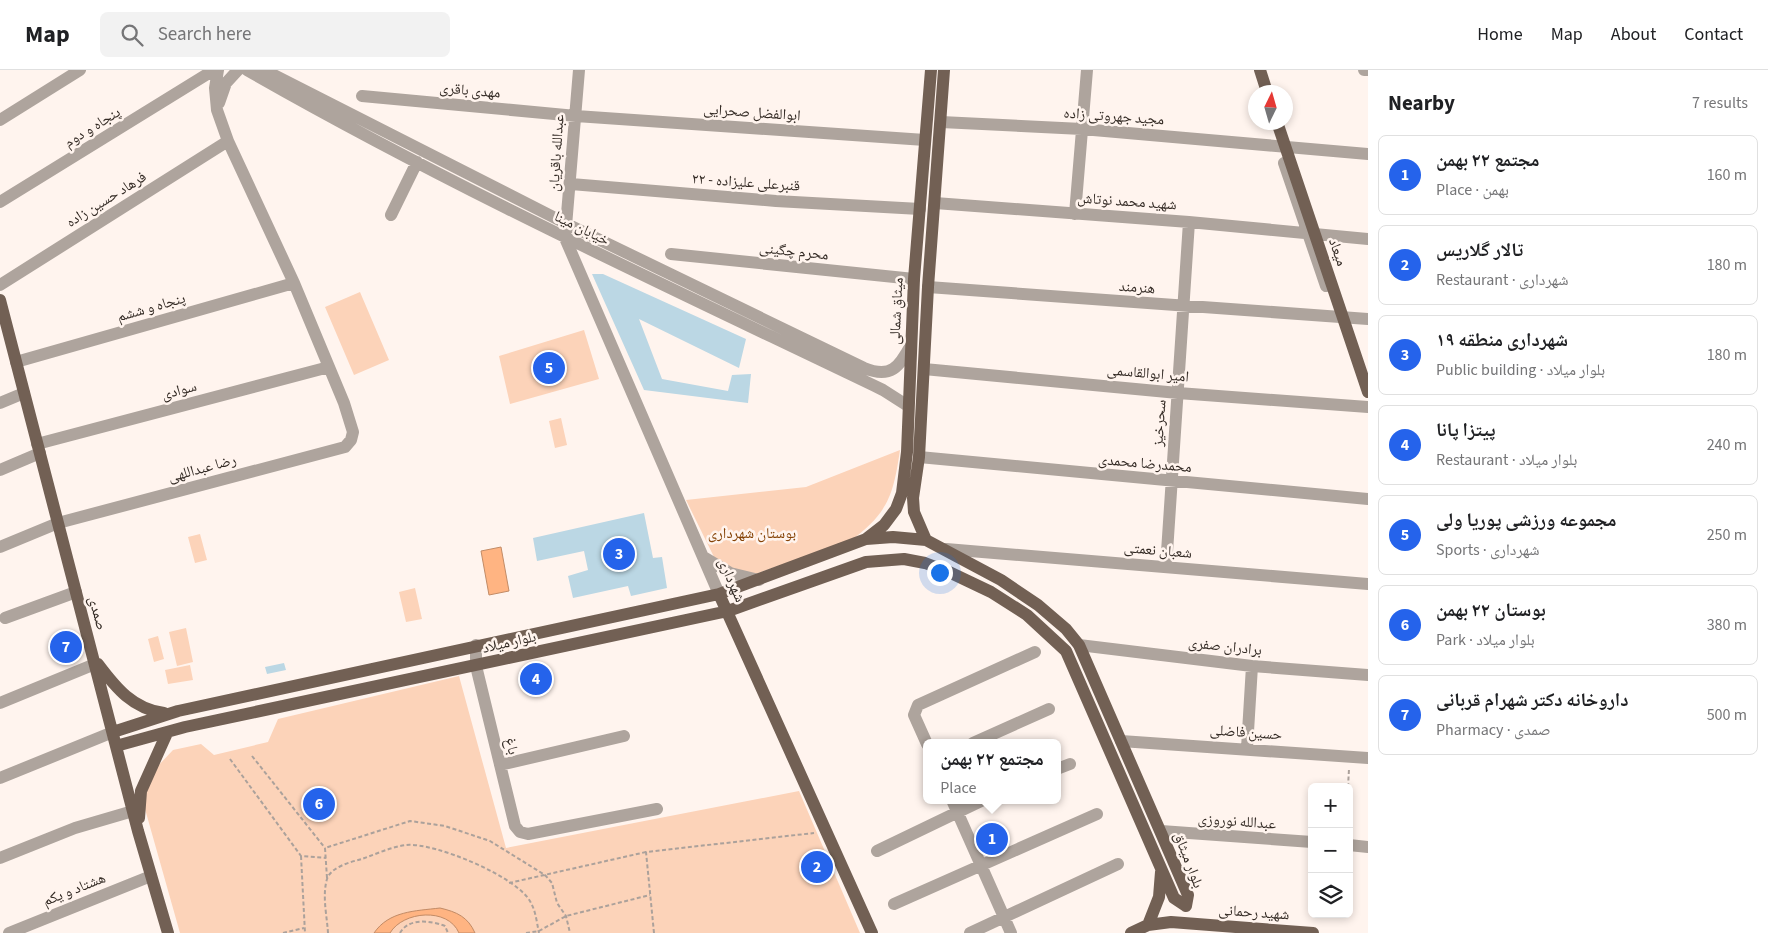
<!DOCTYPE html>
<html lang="en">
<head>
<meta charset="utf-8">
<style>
	:root { --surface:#fff; --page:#f2f2f2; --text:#202124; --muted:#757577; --line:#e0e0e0; --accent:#2563eb }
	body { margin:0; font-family:"Source Sans 3","Noto Naskh Arabic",sans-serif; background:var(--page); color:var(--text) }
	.controls { position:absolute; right:15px; bottom:15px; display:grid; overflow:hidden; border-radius:8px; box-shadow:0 2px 8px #0003 }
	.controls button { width:45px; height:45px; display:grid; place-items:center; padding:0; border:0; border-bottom:1px solid var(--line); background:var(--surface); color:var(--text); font:25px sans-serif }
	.compass { position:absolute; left:1248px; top:15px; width:45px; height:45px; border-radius:50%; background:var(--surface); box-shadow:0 2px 8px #0003; rotate:5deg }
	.you { position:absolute; left:939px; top:502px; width:18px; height:18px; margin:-12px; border:4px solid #fff; border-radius:50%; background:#1a73e8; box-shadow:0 0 0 8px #1a73e833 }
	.badge { display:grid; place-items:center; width:32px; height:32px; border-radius:50%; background:var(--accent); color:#fff; font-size:16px; font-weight:700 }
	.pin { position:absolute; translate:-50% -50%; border:2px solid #fff; box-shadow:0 1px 5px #0006 }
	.popup { position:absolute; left:923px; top:669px; width:138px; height:65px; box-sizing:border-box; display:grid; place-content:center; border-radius:8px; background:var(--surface); filter:drop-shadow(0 1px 4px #0005); font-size:16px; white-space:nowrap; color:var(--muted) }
	.popup b { font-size:19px; color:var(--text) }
	.popup::after { content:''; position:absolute; left:50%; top:100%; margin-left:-10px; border:10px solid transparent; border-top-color:var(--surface) }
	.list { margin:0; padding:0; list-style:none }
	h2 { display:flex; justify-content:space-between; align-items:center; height:65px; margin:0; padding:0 20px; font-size:21px }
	h2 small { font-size:16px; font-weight:400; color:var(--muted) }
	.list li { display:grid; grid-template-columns:32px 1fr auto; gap:15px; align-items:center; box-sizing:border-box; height:80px; margin:0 10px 10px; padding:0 10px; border:1px solid var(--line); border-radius:8px }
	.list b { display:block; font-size:19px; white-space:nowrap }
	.list p { margin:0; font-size:16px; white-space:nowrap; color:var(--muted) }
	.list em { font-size:16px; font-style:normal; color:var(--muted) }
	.icon { flex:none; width:28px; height:28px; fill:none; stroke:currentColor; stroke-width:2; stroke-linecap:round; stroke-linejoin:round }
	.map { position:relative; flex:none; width:1368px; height:863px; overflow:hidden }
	header { display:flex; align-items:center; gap:30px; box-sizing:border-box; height:70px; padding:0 25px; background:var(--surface); border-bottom:1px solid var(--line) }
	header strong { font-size:24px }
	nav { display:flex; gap:28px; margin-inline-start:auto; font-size:18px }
	.search { width:350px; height:45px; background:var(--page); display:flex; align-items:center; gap:12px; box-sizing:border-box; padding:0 18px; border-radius:8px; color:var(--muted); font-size:19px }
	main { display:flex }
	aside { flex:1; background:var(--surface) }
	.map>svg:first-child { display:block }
	.green { fill:#fcd3b9 }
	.water { fill:#ffb482; stroke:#c28b66 }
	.building { fill:#bbd7e4 }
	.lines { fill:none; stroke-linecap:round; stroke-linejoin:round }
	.path { stroke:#aba19b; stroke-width:2; stroke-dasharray:4 2.5; stroke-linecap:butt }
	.minor { stroke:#aea49d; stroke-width:12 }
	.major { stroke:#726054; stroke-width:12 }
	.labels { text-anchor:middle; stroke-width:5; stroke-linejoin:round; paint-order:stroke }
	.street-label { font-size:15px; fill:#332a24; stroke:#fff4ee }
	.park-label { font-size:15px; fill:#854205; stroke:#fff4ee }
</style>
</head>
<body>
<header>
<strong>Map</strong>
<div class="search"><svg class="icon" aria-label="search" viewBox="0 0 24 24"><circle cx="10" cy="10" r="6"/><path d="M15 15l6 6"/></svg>Search here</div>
<nav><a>Home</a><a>Map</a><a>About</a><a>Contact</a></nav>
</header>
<main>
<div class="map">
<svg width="1368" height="863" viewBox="0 0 1368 863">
	<rect width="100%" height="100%" fill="#fff4ee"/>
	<path class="green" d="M 360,222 L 389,290 L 354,305 L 325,237 Z
		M 584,260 L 599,309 L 510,334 L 499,286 Z
		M 561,348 L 567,375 L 555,378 L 549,351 Z
		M 900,380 C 893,427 888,443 849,472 L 755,504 L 733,499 L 714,487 L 686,430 L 806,417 Z
		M 200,464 L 207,490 L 195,493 L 188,467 Z
		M 415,518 L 422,549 L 406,552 L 399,522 Z
		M 186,558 L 193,592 L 177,596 L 169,562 Z
		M 158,566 L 164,589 L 154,592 L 148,569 Z
		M 190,595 L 193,610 L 168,614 L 165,600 Z
		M 459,606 L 506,778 L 799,721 L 860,863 L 180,863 L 145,739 L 146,718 L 156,698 L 173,680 L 201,674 L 214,685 L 268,672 L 278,649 Z"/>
	<path class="water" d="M 501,477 L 509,521 L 489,525 L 481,481 Z
		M 440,838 C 457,842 468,847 475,863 L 459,863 C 448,837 403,841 390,863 L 374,863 C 389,841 415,841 440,838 Z"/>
	<path class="building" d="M 592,204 L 603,204 L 746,269 L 739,298 L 639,249 L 662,309 L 728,321 L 732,305 L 751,304 L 748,333 L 644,320 Z
		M 644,443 L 653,488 L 662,487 L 667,518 L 631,526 L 628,516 L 573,528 L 568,506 L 588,500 L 584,481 L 537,491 L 533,468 Z
		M 284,593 L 286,600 L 267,604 L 265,597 Z"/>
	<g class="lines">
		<path class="path" d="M 252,686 L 325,778
			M 230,689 L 301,786 L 326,788
			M 1348,717 L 1349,699
			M 301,786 L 305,863
			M 327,808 L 325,778 L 410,751 L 445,756 L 490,771 L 545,805 L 552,813 L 557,833 L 566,846 L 570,863
			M 509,813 L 646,782
			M 283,863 L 304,858
			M 328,863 C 327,846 322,826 327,809 C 331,797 350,792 362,789 C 376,784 391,777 406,775 C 434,772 519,807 531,833 C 536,842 537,854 539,863
			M 400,863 C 409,847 432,851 445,856 L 448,863
			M 526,863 L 539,861 L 566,846 L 650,825
			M 654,863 L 646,782 L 814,763"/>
		<path class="minor" d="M 247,0 C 453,118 669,217 883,320 L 908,336
			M 264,0 L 567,154 L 864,298 C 891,309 899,297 911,275
			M 579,0 L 565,168 L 719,524
			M 1364,0 L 1368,0
			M 362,26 L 576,46 L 925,70
			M 219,33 L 226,13 L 238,0
			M 0,50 L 80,0
			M 941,52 L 1082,59 L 1368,84
			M 1284,93 L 1326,216
			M 571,114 L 776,131 L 920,139
			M 0,132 L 214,0
			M 935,133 L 1189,152 L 1368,169
			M 1075,144 L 1087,0
			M 391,145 L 417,92
			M 671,184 L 914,209
			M 0,215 L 228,71
			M 928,217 L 1368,249
			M 16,292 L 294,213
			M 924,299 L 1178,323 L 1368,337
			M 0,333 L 24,323
			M 37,374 L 329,297
			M 919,387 L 1368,429
			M 0,400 L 40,383
			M 0,477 L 58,453 L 345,377 L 351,370 L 353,362 L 344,333 L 294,213 L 228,71 L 217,40 L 215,18 L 218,0
			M 946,479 L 1368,514
			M 705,488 L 730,503 L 759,510
			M 1166,497 L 1189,152
			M 5,548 L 76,522
			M 476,575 L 476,596 L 515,756 L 520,762 L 528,764 L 657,739
			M 1079,575 L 1252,596 L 1368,605
			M 0,633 L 95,594
			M 1121,671 L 1368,688
			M 973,673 L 1049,639
			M 927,674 L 914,645 L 918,635 L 1035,582
			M 1247,678 L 1252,596
			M 500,695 L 624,666
			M 1057,699 L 1070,694
			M 0,708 L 113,662
			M 952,730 L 1011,863
			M 1161,761 L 1312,772
			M 1349,775 L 1368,777
			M 877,781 L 983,730
			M 0,788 L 75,758 L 133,741
			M 894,834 L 1097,744
			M 9,863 L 151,806
			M 970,863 L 1118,794"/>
		<path class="major" d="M 1260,0 L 1267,22
			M 1277,52 L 1368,322
			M 0,230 L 138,761 L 168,863
			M 866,469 L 884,455 L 896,439 L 902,423 L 907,382 L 914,209 L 931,0
			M 926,470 L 914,442 L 913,428 L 919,387 L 928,217 L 944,0
			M 719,524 L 872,863
			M 98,594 C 116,618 133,639 164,643
			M 113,662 L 178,641 L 719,524 L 866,469 L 893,467 L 926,470 L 1001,510 L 1038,535 L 1066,559 L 1079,575 L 1188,825 L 1186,836
			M 116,676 L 185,657 L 728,541 L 866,492 L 904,489 L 925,493 L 949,502 L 991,522 L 1027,545 L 1066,581 L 1174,828 L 1186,836
			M 139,748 L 141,721 L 167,663
			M 1148,855 L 1159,827 L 1161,802
			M 1131,863 L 1148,855 L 1171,852 L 1313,863"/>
	</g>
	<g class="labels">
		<g class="street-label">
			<text transform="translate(470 20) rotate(5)" y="5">مهدی باقری</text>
			<text transform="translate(752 42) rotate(4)" y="5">ابوالفضل صحرایی</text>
			<text transform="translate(1114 46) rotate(4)" y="5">مجید جهروتی زاده</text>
			<text transform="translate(92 57) rotate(-32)" y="5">پنجاه و دوم</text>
			<text transform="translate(556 83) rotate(-86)" y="5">عبدالله باقریان</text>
			<text transform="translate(746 112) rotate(4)" y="5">قنبرعلی علیزاده - ۲۲</text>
			<text transform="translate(106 129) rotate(-32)" y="5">فرهاد حسین زاده</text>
			<text transform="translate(1127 131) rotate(4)" y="5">شهید محمد نوتاش</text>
			<text transform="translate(582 158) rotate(26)" y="5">خیابان مینا</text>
			<text transform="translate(794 181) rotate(6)" y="5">محرم چگینی</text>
			<text transform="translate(1338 182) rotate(71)" y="5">میعاد</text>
			<text transform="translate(1137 217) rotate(4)" y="5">هنرمند</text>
			<text transform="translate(151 237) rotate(-16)" y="5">پنجاه و ششم</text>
			<text transform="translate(896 241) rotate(-87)" y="5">میثاق شمالی</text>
			<text transform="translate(1148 303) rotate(5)" y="5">امیر ابوالقاسمی</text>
			<text transform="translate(179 320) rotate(-15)" y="5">سوادی</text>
			<text transform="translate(1159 353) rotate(-86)" y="5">سحرخیز</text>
			<text transform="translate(1145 393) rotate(5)" y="5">محمدرضا محمدی</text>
			<text transform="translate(202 398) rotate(-15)" y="5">رضا عبداللهی</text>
			<text transform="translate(1158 480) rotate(5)" y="5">شعبان نعمتی</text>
			<text transform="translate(732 510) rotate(66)" y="5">شهرداری</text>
			<text transform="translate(98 543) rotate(75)" y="5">صمدی</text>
			<text transform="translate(509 572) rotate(-13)" y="5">بلوار میلاد</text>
			<text transform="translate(1225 576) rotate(6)" y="5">برادران صفری</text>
			<text transform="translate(1246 662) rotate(4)" y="5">حسین فاضلی</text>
			<text transform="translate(512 676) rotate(76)" y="5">باغ</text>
			<text transform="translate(1237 751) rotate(4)" y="5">عبدالله نوروزی</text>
			<text transform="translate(1189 790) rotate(69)" y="5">بلوار میثاق</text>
			<text transform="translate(74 819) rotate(-22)" y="5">هشتاد و یکم</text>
			<text transform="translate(1254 842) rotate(4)" y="5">شهید رحمانی</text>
		</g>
		<g class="park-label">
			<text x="752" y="468">بوستان شهرداری</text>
		</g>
	</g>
</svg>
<div class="controls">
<button>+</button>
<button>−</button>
<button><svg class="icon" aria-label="layers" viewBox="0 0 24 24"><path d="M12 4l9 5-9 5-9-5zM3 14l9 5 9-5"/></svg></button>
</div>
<svg class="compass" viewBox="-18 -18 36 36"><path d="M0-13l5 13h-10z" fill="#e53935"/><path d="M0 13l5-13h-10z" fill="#757577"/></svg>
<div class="you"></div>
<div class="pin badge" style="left:992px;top:769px">1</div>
<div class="popup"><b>مجتمع ۲۲ بهمن</b>Place</div>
<div class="pin badge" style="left:817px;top:797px">2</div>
<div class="pin badge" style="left:619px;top:484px">3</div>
<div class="pin badge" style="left:536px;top:609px">4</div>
<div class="pin badge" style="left:549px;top:298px">5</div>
<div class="pin badge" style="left:319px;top:734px">6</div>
<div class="pin badge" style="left:66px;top:577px">7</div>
</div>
<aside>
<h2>Nearby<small>7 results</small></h2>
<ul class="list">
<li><span class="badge">1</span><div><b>مجتمع ۲۲ بهمن</b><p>Place · بهمن</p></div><em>160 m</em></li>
<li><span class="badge">2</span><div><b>تالار گلاریس</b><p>Restaurant · شهرداری</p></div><em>180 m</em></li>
<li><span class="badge">3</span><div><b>شهرداری منطقه ۱۹</b><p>Public building · بلوار میلاد</p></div><em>180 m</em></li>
<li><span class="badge">4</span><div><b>پیتزا پانا</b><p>Restaurant · بلوار میلاد</p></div><em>240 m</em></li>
<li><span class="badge">5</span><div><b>مجموعه ورزشی پوریا ولی</b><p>Sports · شهرداری</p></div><em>250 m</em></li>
<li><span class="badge">6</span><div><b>بوستان ۲۲ بهمن</b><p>Park · بلوار میلاد</p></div><em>380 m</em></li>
<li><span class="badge">7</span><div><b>داروخانه دکتر شهرام قربانی</b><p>Pharmacy · صمدی</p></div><em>500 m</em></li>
</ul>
</aside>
</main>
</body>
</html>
